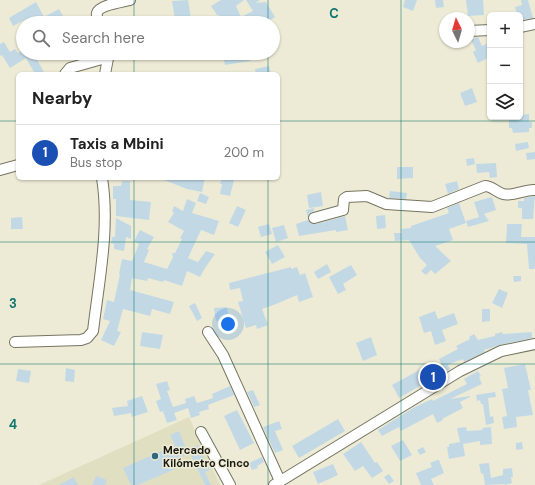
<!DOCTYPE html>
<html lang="en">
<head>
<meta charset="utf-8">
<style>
	:root { --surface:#fff; --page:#f2f2f2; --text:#222; --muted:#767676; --line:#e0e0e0; --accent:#306882 }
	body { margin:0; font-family:"DM Sans",sans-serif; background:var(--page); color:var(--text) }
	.controls { position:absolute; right:12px; top:12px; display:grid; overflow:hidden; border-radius:6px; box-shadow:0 1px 3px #0004 }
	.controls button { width:36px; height:36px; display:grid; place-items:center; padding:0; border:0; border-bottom:1px solid var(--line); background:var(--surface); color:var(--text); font:20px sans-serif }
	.compass { position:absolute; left:439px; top:12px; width:36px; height:36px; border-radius:50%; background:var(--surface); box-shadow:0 1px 3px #0004; rotate:355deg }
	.you { position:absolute; left:228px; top:324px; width:14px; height:14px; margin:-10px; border:3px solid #fff; border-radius:50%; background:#1a73e8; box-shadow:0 0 0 6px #1a73e833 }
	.badge { display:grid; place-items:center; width:26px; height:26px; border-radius:50%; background:var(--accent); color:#fff; font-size:13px; font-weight:700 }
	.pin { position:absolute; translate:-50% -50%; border:2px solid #fff; box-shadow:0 1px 4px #0006 }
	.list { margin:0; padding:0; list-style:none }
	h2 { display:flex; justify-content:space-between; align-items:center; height:52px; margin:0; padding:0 16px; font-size:17px }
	h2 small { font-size:13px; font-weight:400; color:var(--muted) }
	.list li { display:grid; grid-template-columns:26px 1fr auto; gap:12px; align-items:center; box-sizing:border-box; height:56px; padding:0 16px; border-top:1px solid var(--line) }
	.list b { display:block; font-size:15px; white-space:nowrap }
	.list p { margin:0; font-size:13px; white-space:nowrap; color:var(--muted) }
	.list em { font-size:13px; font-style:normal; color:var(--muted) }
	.icon { flex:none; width:22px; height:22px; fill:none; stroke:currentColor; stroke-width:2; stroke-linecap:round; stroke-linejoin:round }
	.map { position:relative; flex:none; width:535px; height:485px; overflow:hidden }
	.search { position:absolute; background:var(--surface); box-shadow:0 1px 3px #0004; left:16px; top:16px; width:264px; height:44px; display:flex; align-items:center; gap:10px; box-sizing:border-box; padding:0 14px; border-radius:22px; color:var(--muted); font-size:15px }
	.panel { position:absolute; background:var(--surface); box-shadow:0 1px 3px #0004; left:16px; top:72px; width:264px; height:108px; border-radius:6px }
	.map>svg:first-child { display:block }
	.built { fill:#e1dfc1 }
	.building { fill:#c2d9e5 }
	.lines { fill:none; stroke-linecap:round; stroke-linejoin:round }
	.minor-casing { stroke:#767461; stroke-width:12 }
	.minor { stroke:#fff; stroke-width:10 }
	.grid { fill:none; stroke:#0f766e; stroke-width:1; stroke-opacity:0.55 }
	.poi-dot { fill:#306882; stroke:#edebd5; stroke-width:1.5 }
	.labels { text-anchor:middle; stroke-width:3; stroke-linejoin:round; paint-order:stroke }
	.poi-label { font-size:11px; font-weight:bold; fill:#191811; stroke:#edebd5; text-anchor:start }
	.grid-label { font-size:13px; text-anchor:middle; font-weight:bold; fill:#0f766e; stroke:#edebd5; stroke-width:3; stroke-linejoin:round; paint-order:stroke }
</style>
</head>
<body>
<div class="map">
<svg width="535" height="485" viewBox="0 0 535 485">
	<rect width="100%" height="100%" fill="#edebd5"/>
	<path class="built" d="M 189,417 L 220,485 L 39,485 Z"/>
	<path class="building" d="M 188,0 L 191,19 L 201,16 L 203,23 L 184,23 L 186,21 L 185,18 L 175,20 L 172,1 Z
		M 221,0 L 244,0 L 236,6 L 241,17 L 253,11 L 246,0 L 260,0 L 256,3 L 266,2 L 275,17 L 266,23 L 259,23 L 255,17 L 241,23 L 222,23 L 219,15 L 217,15 L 211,6 Z
		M 405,0 L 417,0 L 413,11 L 403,7 Z
		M 435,0 L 443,0 L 444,7 L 436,8 Z
		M 466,0 L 483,0 L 484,15 L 468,16 Z
		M 521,0 L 528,0 L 533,18 L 520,20 L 520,15 L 517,15 L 515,7 L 522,5 Z
		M 36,2 L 44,17 L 59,9 L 67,23 L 33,23 L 38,21 L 36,17 L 29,21 L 27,19 L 13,26 L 9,18 Z
		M 478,37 L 482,46 L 490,42 L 490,57 L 478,63 L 473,52 L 476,50 L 471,40 Z
		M 4,42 L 10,52 L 15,49 L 18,53 L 23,50 L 23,53 L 35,53 L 34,54 L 45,74 L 35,74 L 26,58 L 10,68 L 2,55 L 0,56 L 0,44 Z
		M 191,53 L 217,53 L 217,60 L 191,60 Z
		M 241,53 L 249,53 L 250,61 L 225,65 L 223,56 Z
		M 269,66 L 271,74 L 256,74 L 255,69 Z
		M 472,88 L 477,102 L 465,106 L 460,93 Z
		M 529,114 L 529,122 L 532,122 L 532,128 L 529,128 L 529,132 L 513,133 L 512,128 L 509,128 L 509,117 L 520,117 L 520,115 Z
		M 528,142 L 529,148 L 516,151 L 515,144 Z
		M 535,152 L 535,159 L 527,160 L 526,153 Z
		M 474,158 L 475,164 L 467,166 L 466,159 Z
		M 496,163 L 497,177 L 490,178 L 489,172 L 477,173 L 476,164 Z
		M 397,167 L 413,167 L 413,178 L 397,179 Z
		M 159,178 L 205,178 L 202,192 L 187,189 Z
		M 222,178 L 234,180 L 230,196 L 220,194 L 222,184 L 220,184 Z
		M 122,181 L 130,181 L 130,200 L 151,202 L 149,220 L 116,216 L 116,199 L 113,199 L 113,186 L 121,186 Z
		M 457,181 L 459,189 L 448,194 L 445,184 Z
		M 390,191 L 407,193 L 406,199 L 389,198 Z
		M 321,192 L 323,206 L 309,208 L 307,195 Z
		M 200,193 L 209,197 L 206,204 L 197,201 Z
		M 535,196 L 533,219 L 522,219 L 522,208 L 518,208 L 518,201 L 524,201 L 524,198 Z
		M 492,197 L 496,210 L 484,214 L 489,221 L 468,227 L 466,221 L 479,217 L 474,202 Z
		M 187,199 L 196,203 L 192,213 L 219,221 L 214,235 L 201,230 L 188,258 L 198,262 L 206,251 L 215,254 L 205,268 L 200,277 L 187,271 L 182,286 L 164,280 L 163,282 L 148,278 L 147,281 L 132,278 L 130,290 L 174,302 L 170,314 L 152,309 L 150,316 L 123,309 L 117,331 L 121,332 L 114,346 L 101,340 L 110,321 L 103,319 L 107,300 L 114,302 L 120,274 L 119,274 L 122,259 L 132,261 L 139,244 L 134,241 L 140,230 L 154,237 L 147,249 L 149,250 L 144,262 L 167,269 L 173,257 L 172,253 L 175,253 L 182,239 L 180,238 L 184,231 L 168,222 L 174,213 L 172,211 L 174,206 L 183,211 Z
		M 459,203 L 466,223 L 449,229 L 453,240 L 435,246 L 451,261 L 435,274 L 431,270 L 426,275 L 421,271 L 427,265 L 420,258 L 409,240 L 395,241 L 394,233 L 402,233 L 401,229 L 411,228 L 411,226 L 449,213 L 447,208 Z
		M 237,206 L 246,210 L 238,227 L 229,223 Z
		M 314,208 L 314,211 L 309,214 L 308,218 L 306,210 Z
		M 385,215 L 386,228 L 377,229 L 376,216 Z
		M 345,216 L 348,230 L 336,232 L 336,230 L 299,236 L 296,224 L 308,220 L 312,224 L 316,224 Z
		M 22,217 L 23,229 L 11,229 L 11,218 Z
		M 116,218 L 131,226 L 131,239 L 126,237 L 124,251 L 114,249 L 114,244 L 111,243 L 112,237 L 115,237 Z
		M 269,224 L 272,234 L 261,237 L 258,227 Z
		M 507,224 L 522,224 L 521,237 L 535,237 L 535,269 L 529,269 L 527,244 L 506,243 Z
		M 284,225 L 288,238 L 276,242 L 272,228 Z
		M 278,245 L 285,257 L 272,264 L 265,252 Z
		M 327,264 L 331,272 L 318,279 L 314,272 Z
		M 351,265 L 357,275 L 343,284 L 346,290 L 338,294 L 329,277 Z
		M 291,267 L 291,269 L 297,267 L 300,275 L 305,273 L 313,297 L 299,302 L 297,295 L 276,304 L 262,309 L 268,325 L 257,329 L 256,325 L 246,328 L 238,302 L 243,301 L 240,288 L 230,290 L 229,283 Z
		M 513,276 L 521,276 L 521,281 L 514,282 Z
		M 499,289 L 508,293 L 502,308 L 492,303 Z
		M 195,303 L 202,318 L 197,321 L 189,306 Z
		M 227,307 L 229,320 L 216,321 L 214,308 Z
		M 482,309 L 490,309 L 490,321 L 482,322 Z
		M 435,311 L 438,319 L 454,313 L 458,324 L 442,330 L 446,341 L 435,345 L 431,331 L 424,333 L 419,317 Z
		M 142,332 L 163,335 L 160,349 L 140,346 Z
		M 502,332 L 503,334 L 532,332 L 532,338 L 500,345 L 484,350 L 485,352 L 464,362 L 463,359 L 459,361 L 459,360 L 448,365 L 450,369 L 429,379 L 430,380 L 399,398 L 392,385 L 423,368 L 426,374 L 443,366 L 439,359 L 458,349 L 456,346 L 470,339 L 469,337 L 474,334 L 478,340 L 495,336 L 495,334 Z
		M 371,337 L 377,355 L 363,361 L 356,343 Z
		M 525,364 L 531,390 L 528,390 L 533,415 L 516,417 L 517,427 L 504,429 L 502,417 L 507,416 L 502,389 L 508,388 L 504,368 Z
		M 66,368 L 75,370 L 74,382 L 65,381 Z
		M 18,369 L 31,371 L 29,383 L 16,381 Z
		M 478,371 L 481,376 L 479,377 L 482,384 L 450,399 L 470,396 L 470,397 L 460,402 L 463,408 L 442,419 L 443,420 L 437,423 L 433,414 L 401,431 L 399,427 L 382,436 L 378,430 L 413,408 L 432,399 L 433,401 L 467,384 L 464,379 Z
		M 167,381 L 170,390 L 167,391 L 173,407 L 186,403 L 185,399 L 194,396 L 197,403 L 213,398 L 212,394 L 230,386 L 234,395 L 208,405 L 209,409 L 199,412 L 200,415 L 191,418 L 188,408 L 174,413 L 177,420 L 167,423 L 163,411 L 160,412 L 156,401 L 161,399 L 156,384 Z
		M 253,390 L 260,405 L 254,407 L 247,392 Z
		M 495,392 L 496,397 L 488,398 L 490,417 L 493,416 L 494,423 L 486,425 L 483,404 L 481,404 L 480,400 L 477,401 L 476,395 Z
		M 142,396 L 148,412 L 132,417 L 131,413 L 114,416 L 112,408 L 128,406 L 127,401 Z
		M 237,410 L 254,443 L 240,450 L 224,416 Z
		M 338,419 L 345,431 L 299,458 L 292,446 Z
		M 279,421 L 282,429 L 275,431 L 283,450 L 275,453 L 263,427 Z
		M 466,427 L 467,431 L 483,430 L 482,428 L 491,427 L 492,444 L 480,445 L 480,441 L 463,444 L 465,456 L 449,459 L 447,447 L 449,447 L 449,444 L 460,442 L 457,428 Z
		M 179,431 L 188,454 L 178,458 L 182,466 L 138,485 L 131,485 L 123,468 L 175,445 L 170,435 Z
		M 403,440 L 412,455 L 400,461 L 391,446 Z
		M 361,442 L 375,463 L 377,462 L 383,471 L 372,478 L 363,466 L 355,471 L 343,454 Z
		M 522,442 L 523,449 L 516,450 L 516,443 Z
		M 198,445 L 210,470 L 205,472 L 211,485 L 205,485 L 188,449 Z
		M 423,447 L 426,452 L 420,455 L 417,450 Z
		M 262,457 L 264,462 L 257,466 L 258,468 L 252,470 L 249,463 Z
		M 437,460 L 439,460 L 444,473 L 431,479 L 434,485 L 421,485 L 416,473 L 432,467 L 430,463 Z
		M 489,463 L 491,478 L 503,475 L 503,469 L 512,468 L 513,477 L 511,477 L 512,483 L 505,485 L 505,484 L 485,485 L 483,473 L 481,474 L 479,464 Z
		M 333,464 L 338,475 L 318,484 L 313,472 Z
		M 389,474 L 394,481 L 389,484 L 384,477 Z
		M 96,476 L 107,480 L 105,485 L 92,485 Z
		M 74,477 L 78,485 L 59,485 Z"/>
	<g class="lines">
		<defs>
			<path id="minor" d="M 99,23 C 98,20 96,17 97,13 C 99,5 123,2 130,0
				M 520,27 L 535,24
				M 469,31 L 490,30
				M 65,74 L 70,68 L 109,57
				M 105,74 L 109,53
				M 0,170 L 18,165
				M 314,218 L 343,210 L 344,199 L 347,197 L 367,196 L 386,204 L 432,207 L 485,186 C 492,186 496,192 503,194 C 513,197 525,189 535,190
				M 208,332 L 223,355 L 280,481
				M 15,342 L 81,340 L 87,338 L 93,331 C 99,280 110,228 102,178
				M 201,432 L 230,485
				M 274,485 L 460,371 L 501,351 L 535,344"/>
		</defs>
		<use href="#minor" class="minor-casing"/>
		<use href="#minor" class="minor"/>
	</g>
	<path class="grid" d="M 134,0 L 134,23M 268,0 L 268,23M 401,0 L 401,485M 134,53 L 134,74M 268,53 L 268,74M 0,121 L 18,121M 278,121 L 535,121M 134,178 L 134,485M 268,178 L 268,485M 0,242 L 535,242M 0,364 L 535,364"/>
	<circle class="poi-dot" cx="155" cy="456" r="4"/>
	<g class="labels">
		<g class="poi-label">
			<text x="163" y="454">Mercado<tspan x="163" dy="13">Kilómetro Cinco</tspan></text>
		</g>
	</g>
	<g class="grid-label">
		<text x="334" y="18">C</text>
		<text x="13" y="308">3</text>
		<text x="13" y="429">4</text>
	</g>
</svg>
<div class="controls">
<button>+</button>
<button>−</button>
<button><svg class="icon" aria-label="layers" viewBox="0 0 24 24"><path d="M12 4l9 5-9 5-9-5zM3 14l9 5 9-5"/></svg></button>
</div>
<svg class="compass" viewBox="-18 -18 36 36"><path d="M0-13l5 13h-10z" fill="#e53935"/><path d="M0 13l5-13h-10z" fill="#767676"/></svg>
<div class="you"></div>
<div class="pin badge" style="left:433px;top:377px;background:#1a4fb4">1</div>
<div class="search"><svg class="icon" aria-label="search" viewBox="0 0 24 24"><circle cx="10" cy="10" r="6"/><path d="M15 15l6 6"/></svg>Search here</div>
<section class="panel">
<h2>Nearby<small></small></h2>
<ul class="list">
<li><span class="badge" style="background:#1a4fb4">1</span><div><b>Taxis a Mbini</b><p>Bus stop</p></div><em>200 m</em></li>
</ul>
</section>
</div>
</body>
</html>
